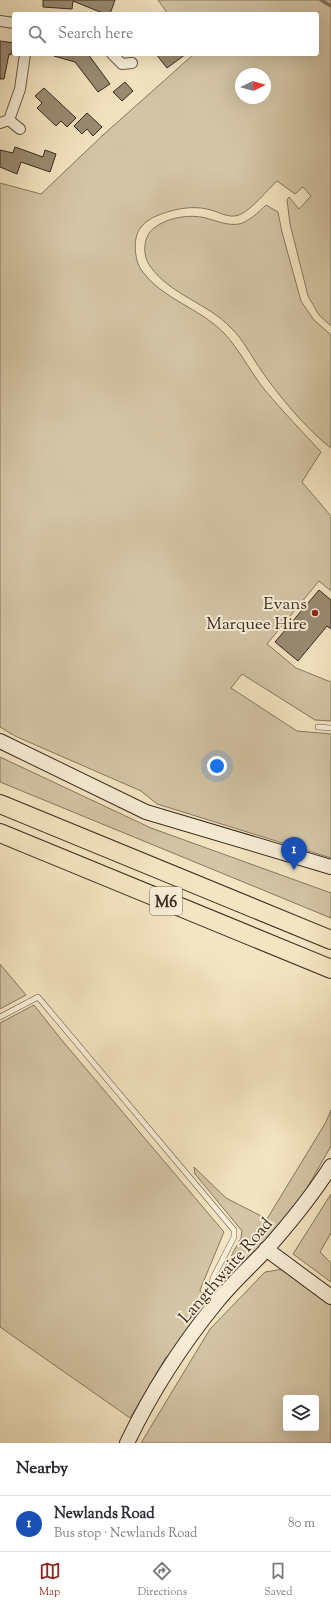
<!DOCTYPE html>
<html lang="en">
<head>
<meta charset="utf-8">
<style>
	:root { --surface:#fff; --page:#f2f2f3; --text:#2b2b33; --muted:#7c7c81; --line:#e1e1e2; --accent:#8f2418 }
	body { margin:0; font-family:"Sorts Mill Goudy",serif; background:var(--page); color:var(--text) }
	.controls { position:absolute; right:12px; bottom:12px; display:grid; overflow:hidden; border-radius:4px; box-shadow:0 4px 16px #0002 }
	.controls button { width:36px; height:36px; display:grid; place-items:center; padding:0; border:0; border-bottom:1px solid var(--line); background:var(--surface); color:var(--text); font:20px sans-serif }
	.compass { position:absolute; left:235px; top:68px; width:36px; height:36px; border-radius:50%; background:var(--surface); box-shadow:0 4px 16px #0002; rotate:85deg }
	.you { position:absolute; left:217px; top:766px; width:14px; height:14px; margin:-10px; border:3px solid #fff; border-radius:50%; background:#1a73e8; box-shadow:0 0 0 6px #1a73e833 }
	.badge { display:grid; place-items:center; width:26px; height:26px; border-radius:50%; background:var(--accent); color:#fff; font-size:13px; font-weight:700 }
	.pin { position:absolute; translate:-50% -33px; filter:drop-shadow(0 1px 2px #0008) }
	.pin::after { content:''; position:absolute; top:21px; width:14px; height:12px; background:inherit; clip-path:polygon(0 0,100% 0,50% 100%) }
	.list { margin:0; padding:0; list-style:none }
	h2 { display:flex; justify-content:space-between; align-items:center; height:52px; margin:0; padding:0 16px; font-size:17px }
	h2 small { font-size:13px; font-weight:400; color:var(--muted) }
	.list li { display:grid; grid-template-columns:26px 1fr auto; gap:12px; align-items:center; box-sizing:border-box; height:56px; padding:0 16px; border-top:1px solid var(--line) }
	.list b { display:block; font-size:15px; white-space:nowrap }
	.list p { margin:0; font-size:13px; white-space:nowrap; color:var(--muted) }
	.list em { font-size:13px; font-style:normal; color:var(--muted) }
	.icon { flex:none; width:22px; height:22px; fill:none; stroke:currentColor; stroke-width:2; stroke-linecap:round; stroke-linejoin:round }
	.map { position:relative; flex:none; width:331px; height:1443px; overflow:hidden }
	.search { position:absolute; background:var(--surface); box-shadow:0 4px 16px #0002; left:12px; right:12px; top:12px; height:44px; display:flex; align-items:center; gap:10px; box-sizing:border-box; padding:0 14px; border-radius:4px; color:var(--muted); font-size:15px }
	.sheet { height:108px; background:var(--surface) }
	nav { display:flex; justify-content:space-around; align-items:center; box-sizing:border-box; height:56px; border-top:1px solid var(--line); background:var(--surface); font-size:11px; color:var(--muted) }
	nav a { display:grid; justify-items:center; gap:2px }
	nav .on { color:var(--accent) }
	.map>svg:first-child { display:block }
	.green { fill:#d4c5a6; stroke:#867862; fill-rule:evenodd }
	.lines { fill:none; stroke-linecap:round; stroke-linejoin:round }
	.stream { stroke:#83755f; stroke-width:3.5 }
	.building { fill:#9a8c73; stroke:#392b1e }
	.lane-casing { stroke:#685a47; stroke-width:6 }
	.street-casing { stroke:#685a47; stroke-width:12 }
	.secondary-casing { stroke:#392b1e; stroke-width:16 }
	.highway-casing { stroke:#392b1e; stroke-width:20 }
	.lane { stroke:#f8eed7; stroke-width:5 }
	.street { stroke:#f8eed7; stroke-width:10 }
	.secondary { stroke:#f8eed7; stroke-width:14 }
	.highway { stroke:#f4e5c2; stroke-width:18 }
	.poi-dot { fill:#8f2418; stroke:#f8eed7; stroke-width:1.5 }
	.labels { text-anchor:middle; stroke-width:4; stroke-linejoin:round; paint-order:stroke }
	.shield { fill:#f8eed7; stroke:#726656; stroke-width:1 }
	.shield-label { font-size:16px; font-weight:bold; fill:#392b1e }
	.poi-label { font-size:17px; fill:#392b1e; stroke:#f8eed7; text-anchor:end }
	.street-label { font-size:17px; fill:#392b1e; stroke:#f8eed7 }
</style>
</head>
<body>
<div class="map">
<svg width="331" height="1443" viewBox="0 0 331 1443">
	<rect width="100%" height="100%" fill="#f4e5c2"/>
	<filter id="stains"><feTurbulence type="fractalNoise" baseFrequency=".005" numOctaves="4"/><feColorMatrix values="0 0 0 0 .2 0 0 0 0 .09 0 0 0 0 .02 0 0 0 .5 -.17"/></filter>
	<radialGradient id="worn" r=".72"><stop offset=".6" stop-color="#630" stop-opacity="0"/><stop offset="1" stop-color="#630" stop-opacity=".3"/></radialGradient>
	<path class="green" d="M 158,0 L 331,0 L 331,326 L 319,315 L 308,296 L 290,224 L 287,200 L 289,197 L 299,209 L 311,196 L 303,187 L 295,194 L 277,181 C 267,190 252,210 239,215 C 228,219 218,211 207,209 C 190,205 170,210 154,217 C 151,219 145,222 142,226 C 132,236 134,260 142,271 C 162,299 200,308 224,333 C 239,349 250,371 264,389 C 282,411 302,431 321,452 L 302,482 L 331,516 L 331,591 L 319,581 L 267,644 L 296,668 L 331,682 L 331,721 L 315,720 L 242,674 L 231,688 L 297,731 L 331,734 L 331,858 L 157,804 L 141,791 L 15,736 L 0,727 L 0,183 L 41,194 L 103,135 L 194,54 L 317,54 L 317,14 L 168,14 ZM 241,74 L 265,74 L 265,98 L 241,98 Z
		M 266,205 L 278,212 L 282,232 L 301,301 L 314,320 L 331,335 L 331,448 C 307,430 278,395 261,370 C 251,356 243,339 231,328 C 208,303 170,295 150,266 C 142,255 143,236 154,228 C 168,217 190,214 206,218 C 216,221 229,226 239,224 C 247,223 260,211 266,205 Z
		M 0,757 L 151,828 L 331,893 L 331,918 L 0,782 Z
		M 0,964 L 26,995 L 0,1009 Z
		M 34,1005 L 60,1038 L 224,1232 L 200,1290 L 207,1303 L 171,1354 L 166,1357 L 130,1418 L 0,1327 L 0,1023 Z
		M 331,1110 L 331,1146 L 303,1195 L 269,1242 L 224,1284 L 222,1273 L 241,1238 L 242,1231 L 195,1174 L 194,1167 L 226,1198 L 267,1219 L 326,1122 Z
		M 331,1194 L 331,1233 L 320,1252 L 331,1263 L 331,1282 L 293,1254 Z
		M 284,1269 L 331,1304 L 331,1443 L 141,1443 L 210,1329 L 265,1272 ZM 286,1398 L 316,1398 L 316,1428 L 286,1428 Z"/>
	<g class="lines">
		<path class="stream" d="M 321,0 L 331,6"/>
	</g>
	<path class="building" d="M 43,0 L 115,0 L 110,14 L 105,14 L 73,1 L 72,9 L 43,7 Z
		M 0,41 L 14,43 L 11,55 L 9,54 L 4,79 L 0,79 Z
		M 55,54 L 88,54 L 110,84 L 98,92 L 75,62 L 54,56 Z
		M 156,54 L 186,54 L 167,68 Z
		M 125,82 L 133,91 L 122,101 L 113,92 Z
		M 44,88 L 76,118 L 67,127 L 61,121 L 56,126 L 37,108 L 42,103 L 35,96 Z
		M 87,113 L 102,127 L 93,136 L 87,129 L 82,134 L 74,126 Z
		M 15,147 L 43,157 L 45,150 L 56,154 L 50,172 L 21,162 L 17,174 L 0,167 L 0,150 L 13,153 Z
		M 319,590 L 331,600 L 331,629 L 327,626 L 298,661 L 275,642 Z"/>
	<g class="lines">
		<defs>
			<path id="lane" d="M 318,727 L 331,728
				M 0,1017 L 38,997 L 234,1230 L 234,1237 L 213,1278 L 210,1292 L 216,1301"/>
			<path id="street" d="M 0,21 L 14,23
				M 112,54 L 122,64 L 132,63
				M 9,120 L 20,129
				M 0,123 L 9,120 L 20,89 L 25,54"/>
			<path id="secondary" d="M 0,741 L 146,812 L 331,867
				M 266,1249 L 331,1297
				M 127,1443 C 151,1393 181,1346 216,1303 C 231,1284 250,1267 266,1250 C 290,1223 312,1196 331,1166"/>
			<path id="highway" d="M 0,804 L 331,940
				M 0,833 L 331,969"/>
		</defs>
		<use href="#lane" class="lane-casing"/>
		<use href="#street" class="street-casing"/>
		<use href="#secondary" class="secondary-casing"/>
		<use href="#highway" class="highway-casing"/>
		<use href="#lane" class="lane"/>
		<use href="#street" class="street"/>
		<use href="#secondary" class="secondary"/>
		<use href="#highway" class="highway"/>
	</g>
	<circle class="poi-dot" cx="315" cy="613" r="4"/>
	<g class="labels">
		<rect class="shield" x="150" y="887" width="32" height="28" rx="3"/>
		<g class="shield-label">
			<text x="166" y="907">M6</text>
		</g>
		<g class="poi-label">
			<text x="307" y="609">Evans<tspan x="307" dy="20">Marquee Hire</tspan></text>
		</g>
		<g class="street-label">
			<text transform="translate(225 1270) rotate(-49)" y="6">Langthwaite Road</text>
		</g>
	</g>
	<rect width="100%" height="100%" filter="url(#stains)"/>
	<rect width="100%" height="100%" fill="url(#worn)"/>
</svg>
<div class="controls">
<button><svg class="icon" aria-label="layers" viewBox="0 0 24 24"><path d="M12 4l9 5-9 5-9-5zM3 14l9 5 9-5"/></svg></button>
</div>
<svg class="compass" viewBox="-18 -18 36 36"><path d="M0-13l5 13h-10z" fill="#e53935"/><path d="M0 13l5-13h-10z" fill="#7c7c81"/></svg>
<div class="you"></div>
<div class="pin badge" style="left:294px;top:870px;background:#1a4fb4">1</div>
<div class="search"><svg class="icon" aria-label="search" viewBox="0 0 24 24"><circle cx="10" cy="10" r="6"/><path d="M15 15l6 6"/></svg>Search here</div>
</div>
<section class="sheet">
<h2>Nearby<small></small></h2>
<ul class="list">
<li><span class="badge" style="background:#1a4fb4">1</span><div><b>Newlands Road</b><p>Bus stop · Newlands Road</p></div><em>80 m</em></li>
</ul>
</section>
<nav>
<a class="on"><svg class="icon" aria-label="map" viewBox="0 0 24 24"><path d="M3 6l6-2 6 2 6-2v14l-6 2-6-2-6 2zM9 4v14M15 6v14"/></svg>Map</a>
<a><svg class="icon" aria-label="directions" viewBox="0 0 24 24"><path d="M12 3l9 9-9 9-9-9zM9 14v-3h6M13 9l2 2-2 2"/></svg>Directions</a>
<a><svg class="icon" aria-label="saved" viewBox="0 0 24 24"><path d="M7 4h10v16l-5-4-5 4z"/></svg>Saved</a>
</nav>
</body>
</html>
